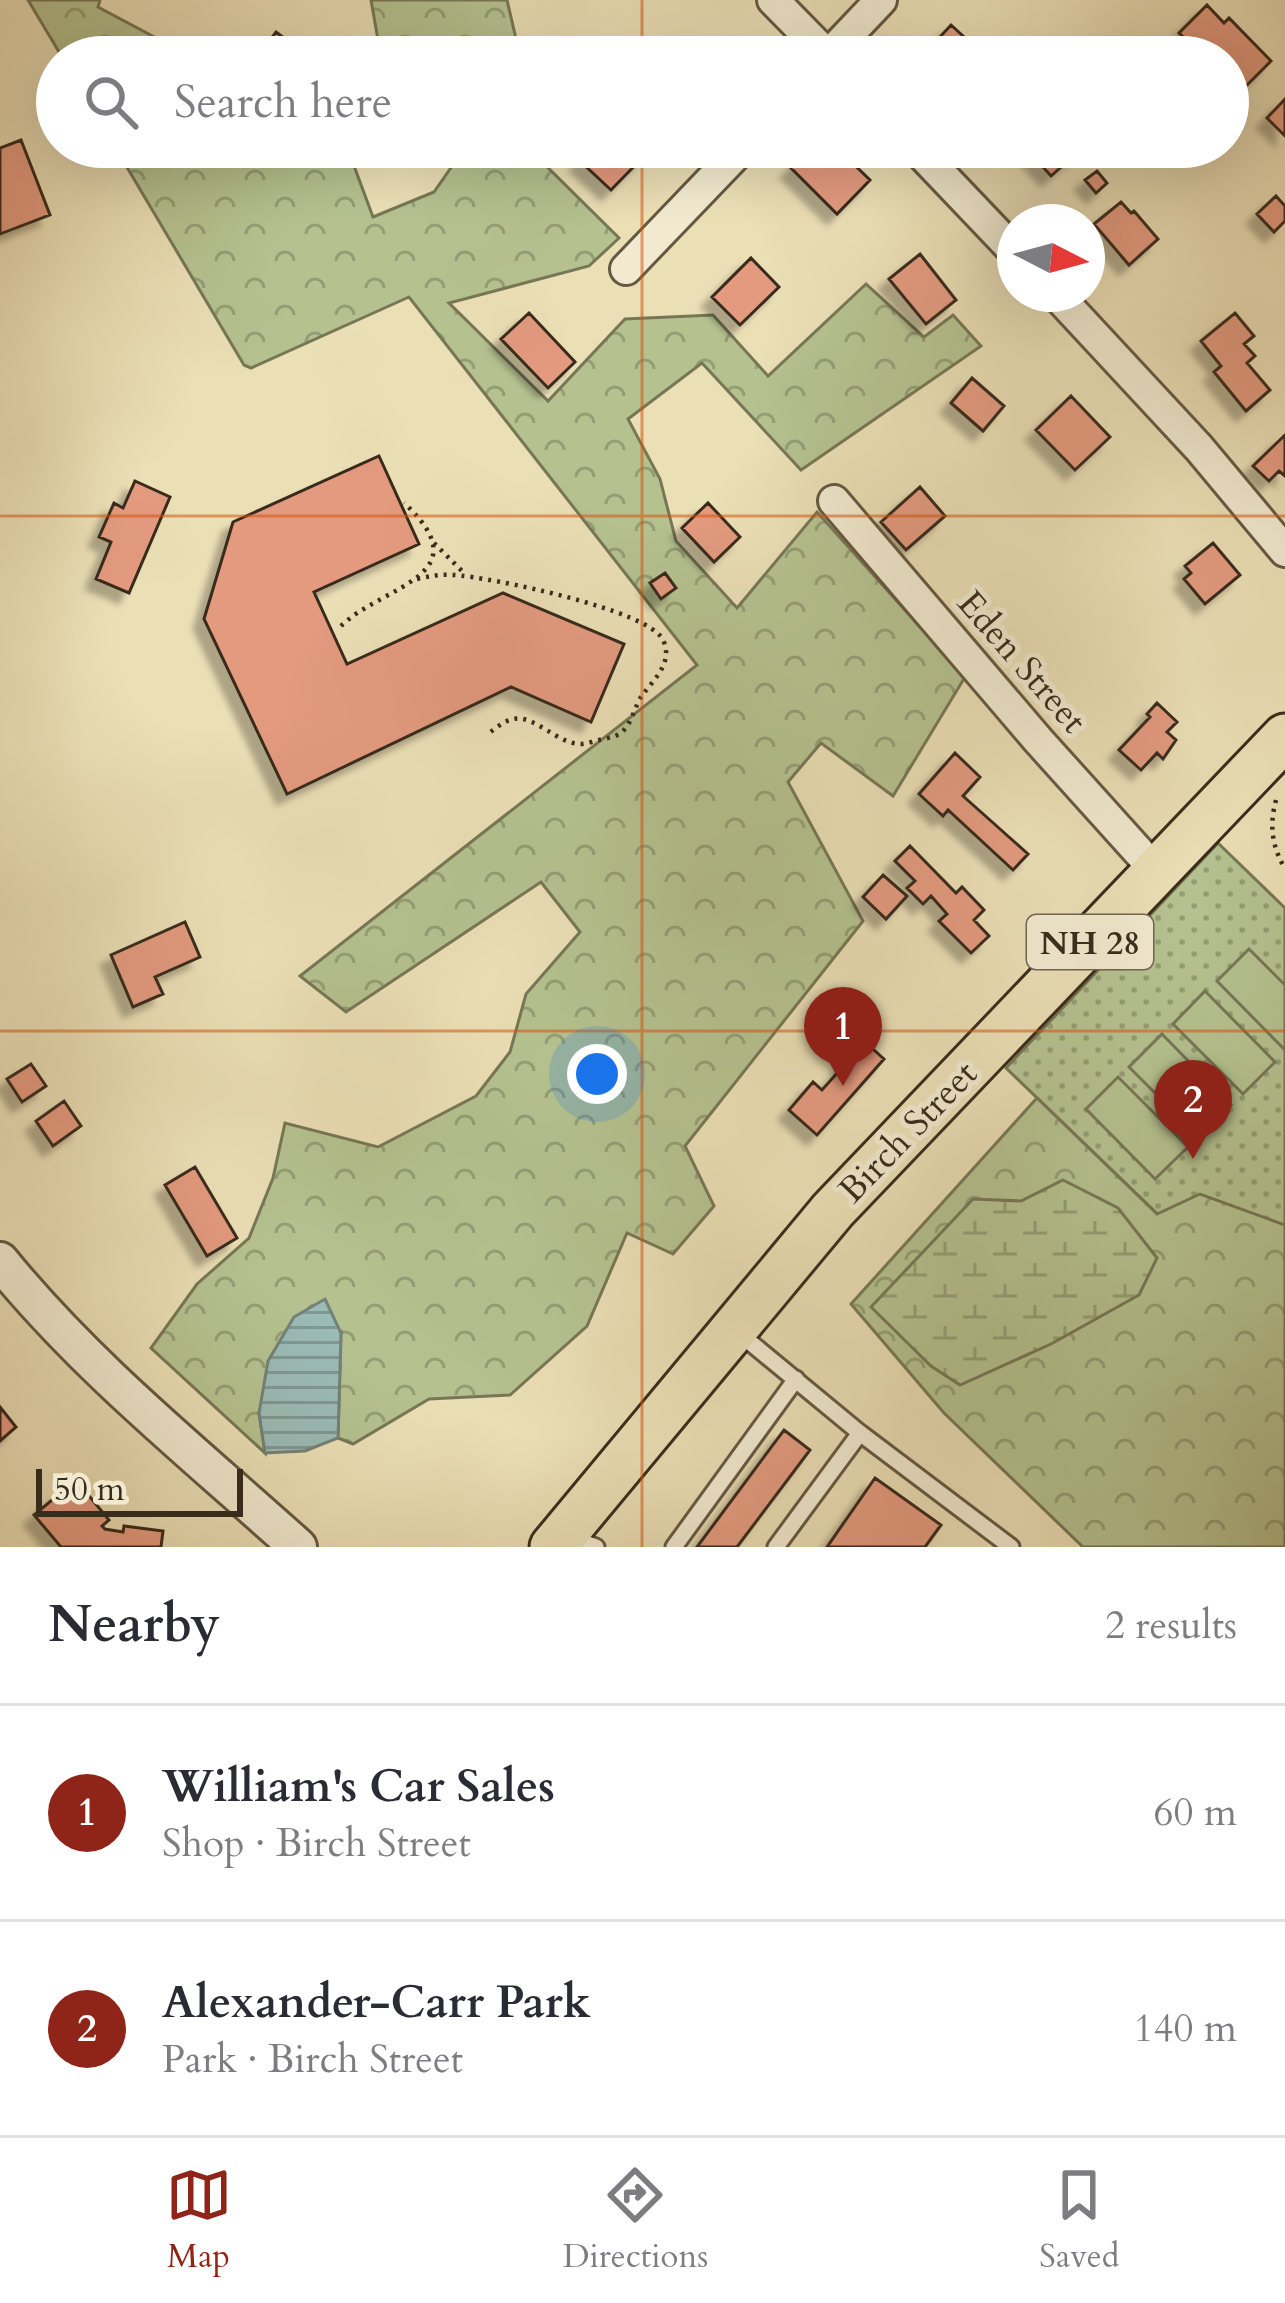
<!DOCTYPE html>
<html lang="en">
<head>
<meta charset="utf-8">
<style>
	:root { --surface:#fff; --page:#f7f7f7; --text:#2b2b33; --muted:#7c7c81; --line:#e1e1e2; --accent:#8f2418 }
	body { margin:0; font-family:Cardo,serif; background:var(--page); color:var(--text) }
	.compass { position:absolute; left:997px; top:204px; width:108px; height:108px; border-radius:50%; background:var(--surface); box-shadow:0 12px 48px #0002; rotate:96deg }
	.scale { position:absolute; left:36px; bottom:30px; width:207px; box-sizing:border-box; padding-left:12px; border:6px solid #392c1c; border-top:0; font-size:33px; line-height:42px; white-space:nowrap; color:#392c1c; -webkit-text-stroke:9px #f2ead0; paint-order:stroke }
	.you { position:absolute; left:597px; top:1074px; width:42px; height:42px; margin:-30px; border:9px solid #fff; border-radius:50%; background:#1a73e8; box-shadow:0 0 0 18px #1a73e833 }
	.badge { display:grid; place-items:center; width:78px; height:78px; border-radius:50%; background:var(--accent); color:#fff; font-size:39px; font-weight:700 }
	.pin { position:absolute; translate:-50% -99px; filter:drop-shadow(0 3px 6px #0008) }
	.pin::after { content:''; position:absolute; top:63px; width:42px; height:36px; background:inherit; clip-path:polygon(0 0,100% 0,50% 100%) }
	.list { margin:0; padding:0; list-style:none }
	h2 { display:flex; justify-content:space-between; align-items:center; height:156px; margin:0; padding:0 48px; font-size:51px }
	h2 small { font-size:39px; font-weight:400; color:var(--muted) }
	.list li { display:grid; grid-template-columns:78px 1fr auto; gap:36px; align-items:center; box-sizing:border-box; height:216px; padding:0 48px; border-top:3px solid var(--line) }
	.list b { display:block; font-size:45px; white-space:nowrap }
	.list p { margin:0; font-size:39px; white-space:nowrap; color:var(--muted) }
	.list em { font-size:39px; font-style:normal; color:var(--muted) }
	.icon { flex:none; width:66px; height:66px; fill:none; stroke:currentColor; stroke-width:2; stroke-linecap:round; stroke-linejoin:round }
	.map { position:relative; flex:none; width:1285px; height:1547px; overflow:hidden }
	.search { position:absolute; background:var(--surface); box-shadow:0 12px 48px #0002; left:36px; right:36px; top:36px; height:132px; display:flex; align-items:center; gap:30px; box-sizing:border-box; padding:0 42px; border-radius:66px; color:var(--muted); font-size:45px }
	.sheet { height:588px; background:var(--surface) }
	nav { display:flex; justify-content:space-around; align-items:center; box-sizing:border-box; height:168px; border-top:3px solid var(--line); background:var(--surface); font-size:33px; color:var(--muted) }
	nav a { display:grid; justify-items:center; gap:6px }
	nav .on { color:var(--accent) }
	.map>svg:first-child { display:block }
	.green { fill:url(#green-dots); stroke:#777756; stroke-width:3 }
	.forest { fill:url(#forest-crowns); stroke:#777756; stroke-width:3 }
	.wetland { fill:url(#wetland-marsh); stroke:#777756; stroke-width:3 }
	.pitch { fill:#b5c290; stroke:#777756; stroke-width:3 }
	.water { fill:url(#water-rules); stroke:#748278; stroke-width:3 }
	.building { fill:#e39a7f; stroke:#392c1c; stroke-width:3; filter:url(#shadow) }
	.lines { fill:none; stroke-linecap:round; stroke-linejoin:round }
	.service-casing { stroke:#665942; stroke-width:21 }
	.minor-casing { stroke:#665942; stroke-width:36 }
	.tertiary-casing { stroke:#665942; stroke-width:42 }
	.primary-casing { stroke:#392c1c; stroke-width:51 }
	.path { stroke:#392c1c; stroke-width:4.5; stroke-dasharray:3 6; stroke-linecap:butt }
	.service { stroke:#f2ead0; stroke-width:15 }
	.minor { stroke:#f2ead0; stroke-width:30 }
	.tertiary { stroke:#f2ead0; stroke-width:36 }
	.primary { stroke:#ebdfb6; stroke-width:45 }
	.grid { fill:none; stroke:#d6540e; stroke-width:3; stroke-opacity:0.55 }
	.labels { text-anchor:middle; stroke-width:10; stroke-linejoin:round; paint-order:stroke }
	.shield { fill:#f2ead0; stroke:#706552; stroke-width:3 }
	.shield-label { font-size:33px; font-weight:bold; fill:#392c1c }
	.street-label { font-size:36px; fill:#392c1c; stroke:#f2ead0 }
</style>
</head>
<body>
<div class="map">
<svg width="1285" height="1547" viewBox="0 0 1285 1547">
	<defs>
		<pattern id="green-dots" width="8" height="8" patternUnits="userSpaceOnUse" patternTransform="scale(3)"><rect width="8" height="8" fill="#b5c290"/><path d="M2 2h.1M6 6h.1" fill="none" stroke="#949e75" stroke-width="1.8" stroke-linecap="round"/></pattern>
		<pattern id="forest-crowns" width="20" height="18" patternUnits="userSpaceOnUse" patternTransform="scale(3)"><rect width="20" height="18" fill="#b5c290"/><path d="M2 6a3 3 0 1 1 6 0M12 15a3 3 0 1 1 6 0" fill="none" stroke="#949e75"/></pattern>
		<pattern id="wetland-marsh" width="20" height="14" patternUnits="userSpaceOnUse" patternTransform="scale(3)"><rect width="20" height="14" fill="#b5c290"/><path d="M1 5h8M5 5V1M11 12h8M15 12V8" fill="none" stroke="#949e75"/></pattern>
		<pattern id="water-rules" width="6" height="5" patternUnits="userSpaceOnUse" patternTransform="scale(3)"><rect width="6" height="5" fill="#9bbbb6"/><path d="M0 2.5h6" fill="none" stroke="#7f9893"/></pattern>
		<filter id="shadow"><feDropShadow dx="-10" dy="10" stdDeviation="3" flood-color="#0004"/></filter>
	</defs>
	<rect width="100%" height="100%" fill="#ebdfb6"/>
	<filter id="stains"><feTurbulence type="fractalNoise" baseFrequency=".00167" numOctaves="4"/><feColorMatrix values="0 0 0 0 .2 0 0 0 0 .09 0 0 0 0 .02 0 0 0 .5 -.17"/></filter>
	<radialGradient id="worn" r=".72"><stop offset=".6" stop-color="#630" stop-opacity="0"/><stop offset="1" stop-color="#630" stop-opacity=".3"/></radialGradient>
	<path class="green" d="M 1218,843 L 1285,908 L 1285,1547 L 1195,1250 L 1006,1068 Z"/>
	<path class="forest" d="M 28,0 L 100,0 L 98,7 L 192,57 L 62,57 Z
		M 371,0 L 507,0 L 517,43 L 511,57 L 381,57 Z
		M 115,147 L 347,147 L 373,217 L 434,192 L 457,159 L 445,147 L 527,147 L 619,238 L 589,266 L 449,303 L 548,401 L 625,319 L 713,315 L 768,376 L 866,284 L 924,337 L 953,315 L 981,346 L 801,470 L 702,363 L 628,419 L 660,479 L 676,541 L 737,608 L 817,512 L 965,677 L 893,796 L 821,743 L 788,782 L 863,921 L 685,1146 L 714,1206 L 673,1254 L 627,1233 L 587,1326 L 510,1395 L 429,1399 L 353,1444 L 338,1438 L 341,1333 L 259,1412 L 265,1453 L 151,1348 L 197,1284 L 249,1238 L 273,1178 L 285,1123 L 378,1147 L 476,1096 L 510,1052 L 526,994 L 580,932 L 541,882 L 346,1012 L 300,976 L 697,665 L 409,297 L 251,368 L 244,365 Z
		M 1037,1098 L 1157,1214 L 1200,1194 L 1285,1225 L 1285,1547 L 1083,1547 L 944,1413 L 851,1304 Z"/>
	<path class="wetland" d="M 1063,1180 L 1118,1208 L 1157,1258 L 1139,1295 L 1051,1344 L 960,1385 L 931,1366 L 871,1307 L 973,1199 L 1021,1201 Z"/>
	<path class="pitch" d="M 1249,949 L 1285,985 L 1285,1050 L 1217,981 Z
		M 1205,991 L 1275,1062 L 1243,1094 L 1173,1024 Z
		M 1162,1034 L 1231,1105 L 1199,1137 L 1129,1067 Z
		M 1118,1077 L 1188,1147 L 1155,1179 L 1086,1109 Z"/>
	<path class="water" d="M 325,1299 L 341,1333 L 338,1438 L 305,1451 L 265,1453 L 259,1413 L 268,1361 L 294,1317 Z"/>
	<path class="building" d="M 1207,5 L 1224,23 L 1229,18 L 1271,61 L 1235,97 L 1228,90 L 1228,57 L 1195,57 L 1193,55 L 1198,51 L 1179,33 Z
		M 951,25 L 986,57 L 931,57 L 926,52 Z
		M 276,32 L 307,55 L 306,57 L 257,57 Z
		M 719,45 L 730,57 L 706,57 Z
		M 1285,99 L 1285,136 L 1267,118 Z
		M 21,140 L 50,215 L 0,234 L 0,148 Z
		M 594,147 L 644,147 L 648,152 L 611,190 L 580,161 Z
		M 812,147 L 836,147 L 870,180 L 837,214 L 791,168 Z
		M 1025,147 L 1073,147 L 1078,152 L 1051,176 Z
		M 1097,171 L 1107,183 L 1096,193 L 1085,180 Z
		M 1276,196 L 1285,206 L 1285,221 L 1274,232 L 1257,214 Z
		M 1121,202 L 1131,213 L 1134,211 L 1158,239 L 1129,265 L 1094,224 Z
		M 920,254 L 956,300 L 926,324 L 889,279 Z
		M 751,258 L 779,287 L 740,325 L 712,297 Z
		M 529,313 L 575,362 L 548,388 L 501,339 Z
		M 1235,313 L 1254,336 L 1244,344 L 1255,356 L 1247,363 L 1270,390 L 1246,411 L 1214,372 L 1221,366 L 1201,341 Z
		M 972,378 L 1004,406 L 983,431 L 951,403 Z
		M 1071,396 L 1110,437 L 1075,470 L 1036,430 Z
		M 1285,435 L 1285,476 L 1279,471 L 1269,481 L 1253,466 Z
		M 379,456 L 419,544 L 314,592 L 347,664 L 503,593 L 624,644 L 591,722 L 511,687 L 287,794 L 204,619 L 233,522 Z
		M 135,481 L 170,497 L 129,593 L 96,579 L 111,542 L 99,537 L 114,503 L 123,508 Z
		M 920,487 L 945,516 L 906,550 L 881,522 Z
		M 708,503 L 740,537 L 714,562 L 682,528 Z
		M 1213,543 L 1240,575 L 1205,604 L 1184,579 L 1191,573 L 1185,566 Z
		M 665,573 L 676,588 L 661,599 L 650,583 Z
		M 1157,703 L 1177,722 L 1167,732 L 1176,740 L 1163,759 L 1157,753 L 1141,770 L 1119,750 L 1150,717 L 1147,714 Z
		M 955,753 L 980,777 L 963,796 L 1028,854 L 1013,870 L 948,810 L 943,816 L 919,794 Z
		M 910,846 L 956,893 L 962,887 L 984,910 L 974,920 L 989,936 L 971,953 L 939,921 L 947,914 L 931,896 L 923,904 L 907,888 L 915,881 L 895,861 Z
		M 883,875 L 907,896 L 886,919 L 863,897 Z
		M 185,922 L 200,957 L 155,977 L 163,994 L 133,1007 L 111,955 Z
		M 865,1042 L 884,1059 L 817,1135 L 789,1110 L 813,1082 L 822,1090 Z
		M 31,1064 L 46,1086 L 22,1102 L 7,1079 Z
		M 64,1101 L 81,1126 L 53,1146 L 36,1121 Z
		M 195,1167 L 237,1238 L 207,1256 L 165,1185 Z
		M 0,1407 L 16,1427 L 0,1441 Z
		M 784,1430 L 810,1450 L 737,1547 L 697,1547 Z
		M 875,1478 L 941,1525 L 925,1547 L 827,1547 Z
		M 76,1480 L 109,1520 L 102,1526 L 105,1529 L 123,1532 L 124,1526 L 163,1531 L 161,1547 L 61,1547 L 34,1515 Z"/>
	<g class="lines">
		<defs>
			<path id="service" d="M 740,1334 L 860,1433 L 1011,1547
				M 566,1536 L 596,1547
				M 674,1547 L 796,1379
				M 776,1547 L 860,1433"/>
			<path id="minor" d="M 773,0 L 829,57
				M 827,57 L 881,0
				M 915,147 L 1015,252
				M 626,269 L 743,147
				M 1056,294 L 1199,448 L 1285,551
				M 834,501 L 1038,740 L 1156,871"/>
			<path id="tertiary" d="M 0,1261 C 87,1368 196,1455 298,1547"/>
			<path id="primary" d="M 553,1547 L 833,1210 L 1285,737"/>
		</defs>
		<use href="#service" class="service-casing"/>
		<use href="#minor" class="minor-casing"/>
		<use href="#tertiary" class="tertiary-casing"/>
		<use href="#primary" class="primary-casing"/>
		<path class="path" d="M 434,543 L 464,573
			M 417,579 C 430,576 441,574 454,575 C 489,577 650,610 663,640 C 674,663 653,680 641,697 C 635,707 632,721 624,730 C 618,737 608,738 599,740 C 593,741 587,744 581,744 C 557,744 534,714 513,719 C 504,721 496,728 489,733
			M 341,626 C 383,585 483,576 404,503
			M 1276,800 C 1269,826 1272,846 1285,869"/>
		<use href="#service" class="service"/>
		<use href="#minor" class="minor"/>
		<use href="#tertiary" class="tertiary"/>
		<use href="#primary" class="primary"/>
	</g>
	<path class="grid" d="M 642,0 L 642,57M 642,147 L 642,1547M 0,516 L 1285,516M 0,1031 L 1285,1031"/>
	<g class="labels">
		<rect class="shield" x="1027" y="915" width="126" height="54" rx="9"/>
		<g class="shield-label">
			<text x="1090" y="954">NH 28</text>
		</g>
		<g class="street-label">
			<text transform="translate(1023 661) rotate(49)" y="13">Eden Street</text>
			<text transform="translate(907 1131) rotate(-46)" y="13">Birch Street</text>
		</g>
	</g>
	<rect width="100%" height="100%" filter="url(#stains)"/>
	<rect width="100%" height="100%" fill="url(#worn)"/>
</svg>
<svg class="compass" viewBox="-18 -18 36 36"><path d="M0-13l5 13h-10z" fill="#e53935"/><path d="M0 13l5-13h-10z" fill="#7c7c81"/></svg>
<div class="scale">50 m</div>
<div class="you"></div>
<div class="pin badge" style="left:843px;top:1086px">1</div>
<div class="pin badge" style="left:1193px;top:1159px">2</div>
<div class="search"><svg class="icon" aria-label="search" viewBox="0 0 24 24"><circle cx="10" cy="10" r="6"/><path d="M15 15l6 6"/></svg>Search here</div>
</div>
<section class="sheet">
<h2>Nearby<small>2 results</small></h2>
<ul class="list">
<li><span class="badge">1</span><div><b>William's Car Sales</b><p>Shop · Birch Street</p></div><em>60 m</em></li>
<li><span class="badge">2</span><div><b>Alexander-Carr Park</b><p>Park · Birch Street</p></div><em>140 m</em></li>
</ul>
</section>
<nav>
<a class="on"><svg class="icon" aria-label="map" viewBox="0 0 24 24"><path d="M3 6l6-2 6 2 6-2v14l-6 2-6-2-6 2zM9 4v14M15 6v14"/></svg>Map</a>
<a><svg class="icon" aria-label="directions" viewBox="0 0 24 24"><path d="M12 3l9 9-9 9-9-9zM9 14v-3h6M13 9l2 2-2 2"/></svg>Directions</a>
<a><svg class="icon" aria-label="saved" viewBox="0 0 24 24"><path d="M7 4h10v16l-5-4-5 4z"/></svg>Saved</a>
</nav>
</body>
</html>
